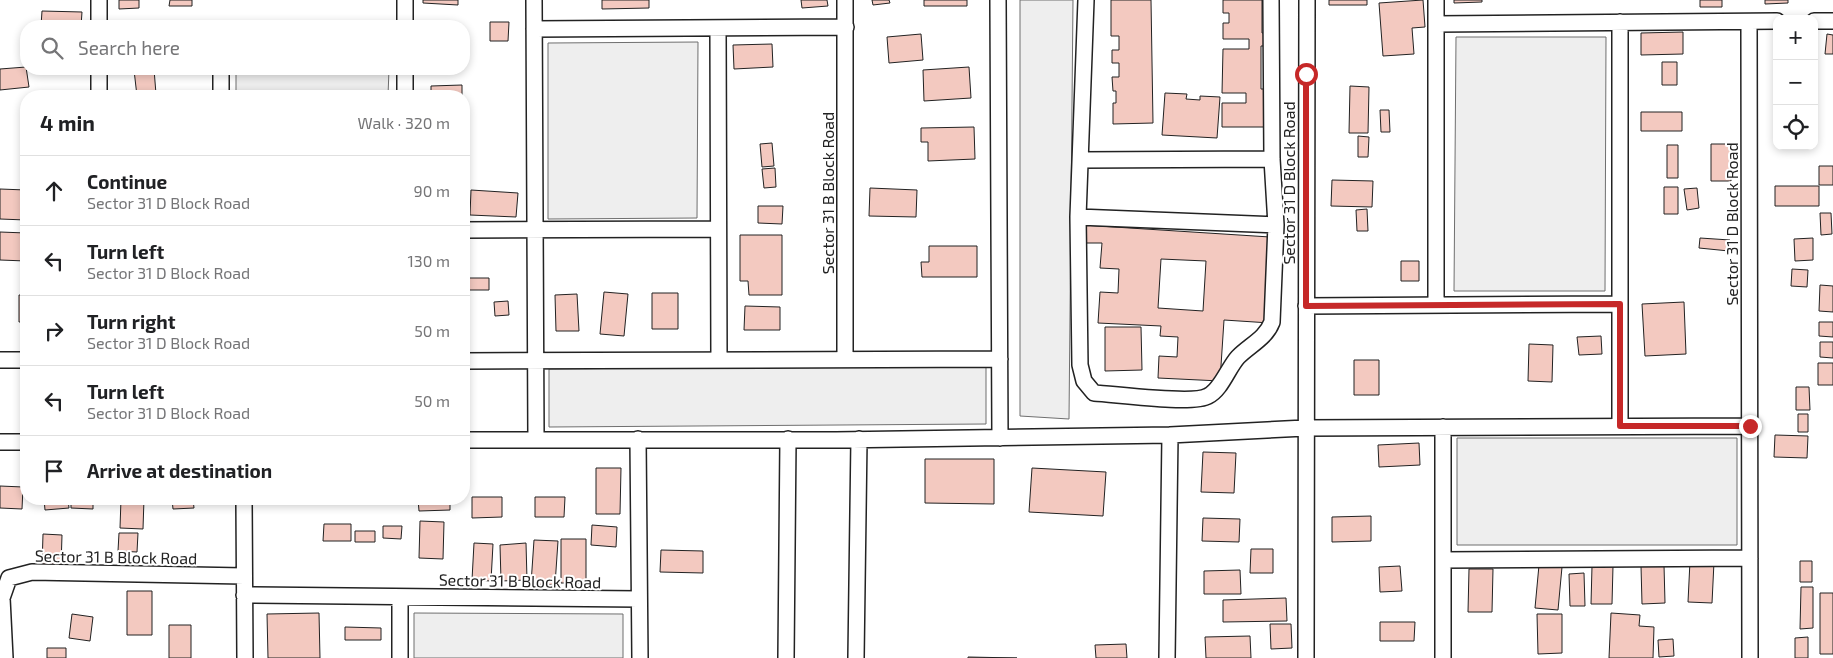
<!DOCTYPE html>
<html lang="en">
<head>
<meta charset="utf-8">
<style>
	:root { --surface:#fff; --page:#f6f6f6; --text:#202124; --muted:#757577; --line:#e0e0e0 }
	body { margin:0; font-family:"Exo 2",sans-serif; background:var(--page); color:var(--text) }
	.controls { position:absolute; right:15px; top:15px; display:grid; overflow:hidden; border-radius:10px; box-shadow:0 2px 8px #0003 }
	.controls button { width:45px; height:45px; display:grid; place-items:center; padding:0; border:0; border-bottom:1px solid var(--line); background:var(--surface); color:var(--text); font:25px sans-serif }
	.stop { position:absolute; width:15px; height:15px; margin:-11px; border:4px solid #c62828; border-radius:50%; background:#fff }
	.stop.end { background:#c62828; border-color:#fff; box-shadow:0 1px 5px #0008 }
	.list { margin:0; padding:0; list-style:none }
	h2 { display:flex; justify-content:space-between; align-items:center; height:65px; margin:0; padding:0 20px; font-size:21px }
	h2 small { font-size:16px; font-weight:400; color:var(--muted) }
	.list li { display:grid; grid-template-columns:32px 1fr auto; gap:15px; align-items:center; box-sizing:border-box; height:70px; padding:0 20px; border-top:1px solid var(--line) }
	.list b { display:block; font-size:19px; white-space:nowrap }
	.list p { margin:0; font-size:16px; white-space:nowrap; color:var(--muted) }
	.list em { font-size:16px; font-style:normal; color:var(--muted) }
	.icon { flex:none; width:28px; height:28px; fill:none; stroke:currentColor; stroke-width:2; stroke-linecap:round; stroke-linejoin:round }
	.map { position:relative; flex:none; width:1833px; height:658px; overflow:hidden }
	.search { position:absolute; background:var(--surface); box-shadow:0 2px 8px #0003; left:20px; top:20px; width:450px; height:55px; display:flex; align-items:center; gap:12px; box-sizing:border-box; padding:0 18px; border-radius:20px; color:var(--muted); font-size:19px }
	.panel { position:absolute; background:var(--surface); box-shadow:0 2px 8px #0003; left:20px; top:90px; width:450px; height:415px; border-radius:20px }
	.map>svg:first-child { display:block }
	.green { fill:#eee; stroke:#6f6f6f }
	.building { fill:#f3c9c0; stroke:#222; fill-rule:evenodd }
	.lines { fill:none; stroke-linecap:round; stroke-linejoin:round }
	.street-casing { stroke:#222; stroke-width:18 }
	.street { stroke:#fff; stroke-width:15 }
	.route { stroke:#c62828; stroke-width:6 }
	.labels { text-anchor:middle; stroke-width:4; stroke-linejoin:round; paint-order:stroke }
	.street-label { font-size:16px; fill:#222; stroke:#fff }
</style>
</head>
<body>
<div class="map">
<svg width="1833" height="658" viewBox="0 0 1833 658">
	<rect width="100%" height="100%" fill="#fff"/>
	<path class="green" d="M 1020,0 L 1073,0 L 1069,419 L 1020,416 Z
		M 1456,37 L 1606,37 L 1605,291 L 1454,291 Z
		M 698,42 L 697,218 L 548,219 L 548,43 Z
		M 236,69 L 389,69 L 388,96 L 236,96 Z
		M 986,365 L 986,424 L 549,427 L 549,369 Z
		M 1457,438 L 1737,438 L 1737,545 L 1457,545 Z
		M 414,613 L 623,614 L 623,658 L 414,658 Z"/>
	<path class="building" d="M 119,0 L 139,0 L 139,8 L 119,9 Z
		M 170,0 L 192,0 L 192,6 L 169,6 Z
		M 423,0 L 458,0 L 458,5 L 423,3 Z
		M 602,0 L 649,0 L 649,8 L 602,9 Z
		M 801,0 L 827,0 L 828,6 L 802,8 Z
		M 872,0 L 889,0 L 890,3 L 873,5 Z
		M 924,0 L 967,0 L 967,6 L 924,6 Z
		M 1111,0 L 1151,0 L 1153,123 L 1113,124 L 1113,103 L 1116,103 L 1116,91 L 1113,91 L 1112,77 L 1119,77 L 1119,63 L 1112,63 L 1112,50 L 1119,50 L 1119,36 L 1111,36 Z
		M 1223,0 L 1262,0 L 1262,33 L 1266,33 L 1266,46 L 1261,46 L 1261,89 L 1265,89 L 1265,127 L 1222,127 L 1222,103 L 1246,103 L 1246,93 L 1222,93 L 1223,49 L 1249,49 L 1249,39 L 1223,39 L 1223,23 L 1229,23 L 1229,13 L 1223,13 Z
		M 1329,0 L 1367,0 L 1367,5 L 1329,5 Z
		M 1423,0 L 1425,27 L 1412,28 L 1414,54 L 1383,56 L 1379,3 Z
		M 1454,0 L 1482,0 L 1482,2 L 1454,3 Z
		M 1700,0 L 1722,0 L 1722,7 L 1700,7 Z
		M 1765,0 L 1788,0 L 1788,3 L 1765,4 Z
		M 42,11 L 82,12 L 81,26 L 41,26 Z
		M 490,22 L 509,22 L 508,41 L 490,41 Z
		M 1683,32 L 1683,54 L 1641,55 L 1641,33 Z
		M 921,34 L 923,60 L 889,63 L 887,37 Z
		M 1827,34 L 1833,35 L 1833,54 L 1825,54 Z
		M 772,44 L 773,67 L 734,69 L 733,45 Z
		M 1662,62 L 1677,62 L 1677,85 L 1662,85 Z
		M 26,67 L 29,87 L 0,90 L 0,69 Z
		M 969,67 L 971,98 L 924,101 L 923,70 Z
		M 154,69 L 156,94 L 137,96 L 134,70 Z
		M 462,85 L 462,96 L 431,96 L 431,86 Z
		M 1350,86 L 1369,87 L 1368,133 L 1349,133 Z
		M 1165,93 L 1187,94 L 1186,99 L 1200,100 L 1200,96 L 1220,97 L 1217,138 L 1162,135 Z
		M 1380,110 L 1389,110 L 1390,132 L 1381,132 Z
		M 1641,112 L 1682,112 L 1682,131 L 1641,131 Z
		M 974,127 L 975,159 L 928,161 L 928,142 L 921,142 L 921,128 Z
		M 1358,136 L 1369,137 L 1368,157 L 1358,157 Z
		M 772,143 L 774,166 L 762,167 L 760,144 Z
		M 1711,144 L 1731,144 L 1731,181 L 1711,181 Z
		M 1667,145 L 1678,145 L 1678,178 L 1667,178 Z
		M 1819,166 L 1833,166 L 1833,185 L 1819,185 Z
		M 775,168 L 776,187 L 764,188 L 762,169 Z
		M 1332,180 L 1373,181 L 1372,207 L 1331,206 Z
		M 1775,186 L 1819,186 L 1819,206 L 1775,206 Z
		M 1664,187 L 1678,187 L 1678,214 L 1664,214 Z
		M 870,188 L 917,190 L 916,217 L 869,216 Z
		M 1697,188 L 1699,208 L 1687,210 L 1684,189 Z
		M 0,189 L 26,190 L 26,220 L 0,219 Z
		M 471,190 L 518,193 L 516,217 L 470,215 Z
		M 758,206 L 783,206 L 782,224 L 758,223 Z
		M 1367,209 L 1368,231 L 1357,231 L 1356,210 Z
		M 1820,213 L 1831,213 L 1832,234 L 1821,235 Z
		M 1083,225 L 1270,237 L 1270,323 L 1224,320 L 1220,381 L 1158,378 L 1159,356 L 1177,357 L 1178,337 L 1160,336 L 1161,326 L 1098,323 L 1100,292 L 1118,293 L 1119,269 L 1100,268 L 1102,243 L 1083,243 ZM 1161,259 L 1206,261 L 1203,311 L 1158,308 Z
		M 0,232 L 26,233 L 26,261 L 0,260 Z
		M 740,235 L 782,235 L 782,295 L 749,295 L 748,281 L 740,281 Z
		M 1700,238 L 1730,240 L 1729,251 L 1699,248 Z
		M 1813,238 L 1813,260 L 1795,261 L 1794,239 Z
		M 929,246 L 977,246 L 977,277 L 922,277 L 921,262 L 929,262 Z
		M 1401,261 L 1419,261 L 1419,281 L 1401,281 Z
		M 1792,269 L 1808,270 L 1807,287 L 1791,286 Z
		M 467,278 L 489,278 L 489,290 L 467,290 Z
		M 1820,285 L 1833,286 L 1833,312 L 1819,311 Z
		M 604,292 L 628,294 L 624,336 L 600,334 Z
		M 652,293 L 678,293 L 678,329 L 652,329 Z
		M 577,294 L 579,331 L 556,331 L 555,295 Z
		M 19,295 L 26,295 L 26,322 L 19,322 Z
		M 464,297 L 467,297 L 468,310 L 464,310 Z
		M 508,301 L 509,315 L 495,316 L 494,302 Z
		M 1684,302 L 1686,354 L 1645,356 L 1642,304 Z
		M 745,306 L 780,307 L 780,330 L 744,330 Z
		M 1819,322 L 1833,322 L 1833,337 L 1819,336 Z
		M 1105,327 L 1141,327 L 1142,370 L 1105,371 Z
		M 1601,336 L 1602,354 L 1579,355 L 1577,337 Z
		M 1820,342 L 1833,342 L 1833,358 L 1820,357 Z
		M 1529,344 L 1553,345 L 1552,382 L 1528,381 Z
		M 1354,360 L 1379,360 L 1379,395 L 1354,395 Z
		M 1818,363 L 1833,363 L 1833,385 L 1818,385 Z
		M 1796,387 L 1809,387 L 1810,410 L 1796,410 Z
		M 1798,414 L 1808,414 L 1808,432 L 1798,432 Z
		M 1775,435 L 1808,436 L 1807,458 L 1774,457 Z
		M 1419,443 L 1420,465 L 1379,467 L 1378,445 Z
		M 1203,452 L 1236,453 L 1234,493 L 1201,492 Z
		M 925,459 L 994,459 L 994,504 L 925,503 Z
		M 596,468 L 621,468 L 620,514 L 596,514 Z
		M 1032,468 L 1106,472 L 1103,516 L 1029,512 Z
		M 0,486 L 23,487 L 22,509 L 0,508 Z
		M 472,497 L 502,497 L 502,517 L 472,518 Z
		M 535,497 L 565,497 L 564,517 L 535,517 Z
		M 44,499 L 68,499 L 69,508 L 45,510 Z
		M 71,499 L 93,499 L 93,509 L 71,508 Z
		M 121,499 L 144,499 L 143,529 L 120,528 Z
		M 172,499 L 193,499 L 194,508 L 173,509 Z
		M 199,499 L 224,499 L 224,504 L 199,504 Z
		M 352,499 L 378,499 L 378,500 L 352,501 Z
		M 418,499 L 450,499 L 450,510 L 419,511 Z
		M 1371,516 L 1371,541 L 1332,542 L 1332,517 Z
		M 1203,518 L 1240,519 L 1239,542 L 1202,541 Z
		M 420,521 L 444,522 L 443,559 L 419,558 Z
		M 324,524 L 351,524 L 351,541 L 323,541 Z
		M 592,525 L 617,527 L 616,547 L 591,545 Z
		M 383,526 L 402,526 L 401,539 L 383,538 Z
		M 355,531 L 375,531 L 375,542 L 355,542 Z
		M 119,533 L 138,533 L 137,552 L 118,551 Z
		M 43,534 L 62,535 L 61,567 L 42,567 Z
		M 561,539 L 586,539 L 586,583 L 561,583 Z
		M 534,540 L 558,541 L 555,585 L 531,584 Z
		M 474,543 L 493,544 L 491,581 L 472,580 Z
		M 526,543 L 527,580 L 501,581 L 500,545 Z
		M 1251,549 L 1273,549 L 1273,573 L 1250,573 Z
		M 661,550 L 703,551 L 703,573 L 660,572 Z
		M 1690,561 L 1714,562 L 1712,603 L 1688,602 Z
		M 1800,561 L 1812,561 L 1812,582 L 1800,582 Z
		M 1539,565 L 1562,567 L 1558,610 L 1535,608 Z
		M 1664,565 L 1665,603 L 1642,604 L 1641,566 Z
		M 1400,566 L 1402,591 L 1380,592 L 1379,567 Z
		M 1592,566 L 1613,566 L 1612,604 L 1591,604 Z
		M 1469,569 L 1493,569 L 1492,612 L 1468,612 Z
		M 1240,570 L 1241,594 L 1204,594 L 1204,571 Z
		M 1584,573 L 1585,606 L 1570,606 L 1569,574 Z
		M 1801,587 L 1813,587 L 1813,628 L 1800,629 Z
		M 127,591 L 152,591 L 152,635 L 127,635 Z
		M 1820,593 L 1833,593 L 1833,654 L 1820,654 Z
		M 1286,598 L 1287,621 L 1223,622 L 1223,600 Z
		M 319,613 L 320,658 L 268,658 L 267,614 Z
		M 1611,613 L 1640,615 L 1639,626 L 1654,627 L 1653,658 L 1609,658 Z
		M 72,614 L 93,617 L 90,641 L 69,638 Z
		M 1537,614 L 1562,614 L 1562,653 L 1538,654 Z
		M 1380,622 L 1415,622 L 1414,641 L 1380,641 Z
		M 1270,624 L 1291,624 L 1292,648 L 1271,649 Z
		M 169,625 L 191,625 L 191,658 L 169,658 Z
		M 345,627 L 381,628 L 381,640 L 345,640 Z
		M 1250,636 L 1251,658 L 1206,658 L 1205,637 Z
		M 1808,637 L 1808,658 L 1795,658 L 1795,638 Z
		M 1673,639 L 1674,656 L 1659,657 L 1658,640 Z
		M 1126,644 L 1127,658 L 1096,658 L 1095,645 Z
		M 47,648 L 66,648 L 66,658 L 47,658 Z
		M 968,657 L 1017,658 L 968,658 Z"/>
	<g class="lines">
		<defs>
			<path id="street" d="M 405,0 L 405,26
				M 534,0 L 536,440
				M 998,0 L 1000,438
				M 1086,0 L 1078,217 L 1080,365 L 1084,381 L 1094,393 C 1115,394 1193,405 1208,396 C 1221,390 1228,368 1238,357 C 1250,345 1266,338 1272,322 L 1276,225 L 1272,159 L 1271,0
				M 1436,0 L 1436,305
				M 1814,21 L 1833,21
				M 1620,22 L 1620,426
				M 1749,22 L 1750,658
				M 1436,24 L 1777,21
				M 99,26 L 99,0
				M 718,28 L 719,360
				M 534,29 L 846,27
				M 405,69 L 405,96
				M 99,96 L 99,69
				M 221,96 L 221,69
				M 1081,160 L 1272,159
				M 1078,217 L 1276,225
				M 464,230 L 718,229
				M 1306,306 L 1620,304
				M 845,359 L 845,0
				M 0,360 L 26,360
				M 464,361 L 1000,359
				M 1443,427 L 1443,658
				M 1170,435 L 1305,428 L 1750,426
				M 638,439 L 640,658
				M 464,440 L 836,440 L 1170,435 L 1167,658
				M 0,442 L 26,442
				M 244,499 L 245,658
				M 1443,560 L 1750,558
				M 244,595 L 639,599
				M 400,597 L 400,658
				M 5,658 L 2,598 L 9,578 L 32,572 L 244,576
				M 786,658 L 788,439
				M 856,658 L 859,439
				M 1306,658 L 1307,0"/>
		</defs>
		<use href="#street" class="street-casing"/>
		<use href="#street" class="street"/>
	</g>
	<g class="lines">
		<path class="route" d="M 1306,74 L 1306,306 L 1620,304 L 1620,426 L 1750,426"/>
	</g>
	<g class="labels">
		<g class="street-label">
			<text transform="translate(1289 183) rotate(-90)" y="6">Sector 31 D Block Road</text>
			<text transform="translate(828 193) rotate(-90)" y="6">Sector 31 B Block Road</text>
			<text transform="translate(1732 224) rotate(-90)" y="6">Sector 31 D Block Road</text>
			<text transform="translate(116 557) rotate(1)" y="6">Sector 31 B Block Road</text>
			<text transform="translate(520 581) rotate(1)" y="6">Sector 31 B Block Road</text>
		</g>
	</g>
</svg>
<div class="controls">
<button>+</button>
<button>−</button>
<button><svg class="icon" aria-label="locate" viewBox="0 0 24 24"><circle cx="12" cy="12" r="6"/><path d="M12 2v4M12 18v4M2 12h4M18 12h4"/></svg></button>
</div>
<div class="stop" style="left:1306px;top:74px"></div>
<div class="stop end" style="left:1750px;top:426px"></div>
<div class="search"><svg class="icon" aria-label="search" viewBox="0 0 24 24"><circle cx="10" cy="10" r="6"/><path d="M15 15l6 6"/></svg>Search here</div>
<section class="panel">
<h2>4 min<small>Walk · 320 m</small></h2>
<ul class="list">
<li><svg class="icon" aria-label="ahead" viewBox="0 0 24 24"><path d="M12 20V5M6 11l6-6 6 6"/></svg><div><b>Continue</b><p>Sector 31 D Block Road</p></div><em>90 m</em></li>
<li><svg class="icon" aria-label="left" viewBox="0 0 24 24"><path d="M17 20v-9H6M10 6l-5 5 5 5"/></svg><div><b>Turn left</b><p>Sector 31 D Block Road</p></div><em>130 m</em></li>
<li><svg class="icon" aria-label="right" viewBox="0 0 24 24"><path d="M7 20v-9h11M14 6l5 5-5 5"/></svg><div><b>Turn right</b><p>Sector 31 D Block Road</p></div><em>50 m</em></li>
<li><svg class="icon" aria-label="left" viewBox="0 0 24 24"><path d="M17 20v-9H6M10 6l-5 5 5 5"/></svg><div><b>Turn left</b><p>Sector 31 D Block Road</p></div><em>50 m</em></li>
<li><svg class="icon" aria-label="arrive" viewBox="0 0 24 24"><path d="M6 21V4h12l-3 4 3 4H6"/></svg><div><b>Arrive at destination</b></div></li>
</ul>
</section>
</div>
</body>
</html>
